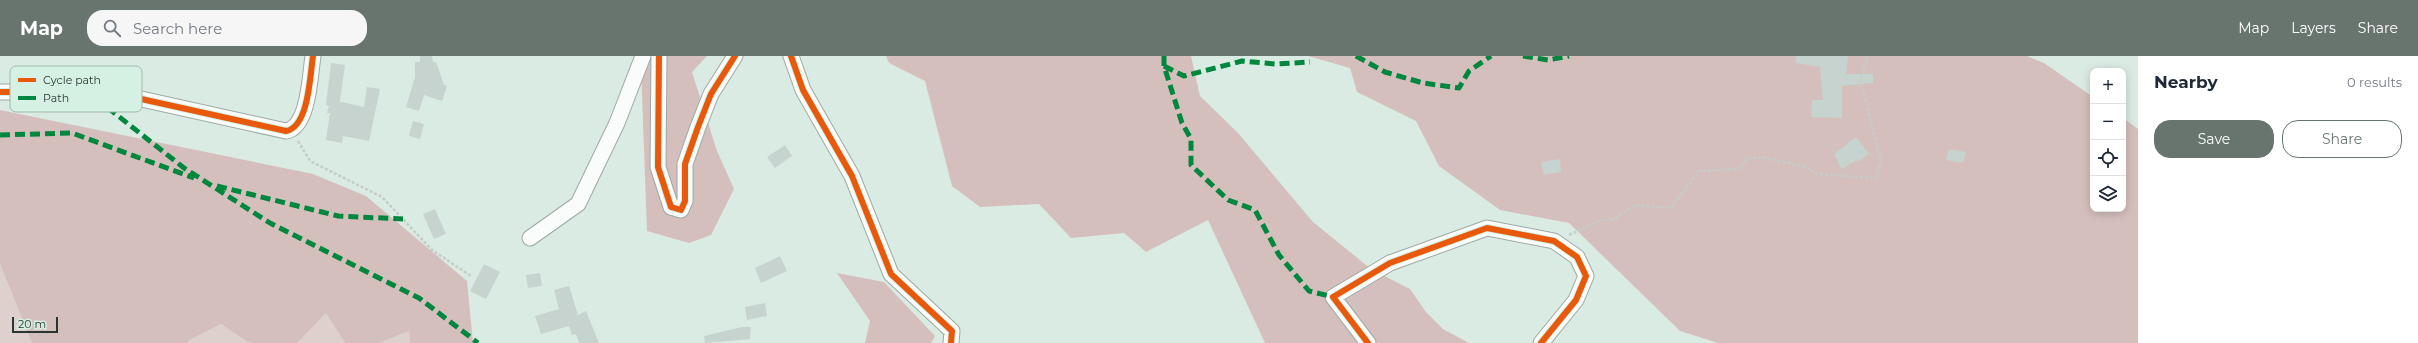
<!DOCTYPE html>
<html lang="en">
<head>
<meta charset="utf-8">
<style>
	:root { --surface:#fff; --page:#f6f6f7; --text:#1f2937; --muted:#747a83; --line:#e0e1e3; --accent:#68756f }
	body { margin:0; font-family:Montserrat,sans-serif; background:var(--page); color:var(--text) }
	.controls { position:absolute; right:12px; top:12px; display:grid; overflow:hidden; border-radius:8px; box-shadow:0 2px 10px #0003 }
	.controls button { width:36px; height:36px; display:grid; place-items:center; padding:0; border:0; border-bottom:1px solid var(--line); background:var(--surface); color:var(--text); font:20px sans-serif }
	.scale { position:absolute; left:12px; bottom:10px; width:46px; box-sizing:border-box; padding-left:4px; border:2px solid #2a3631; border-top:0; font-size:11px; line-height:14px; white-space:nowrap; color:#2a3631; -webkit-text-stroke:3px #d4f1e4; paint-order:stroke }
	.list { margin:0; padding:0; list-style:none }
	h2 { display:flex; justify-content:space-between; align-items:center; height:52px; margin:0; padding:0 16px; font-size:17px }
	h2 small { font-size:13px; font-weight:400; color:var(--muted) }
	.actions { display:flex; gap:8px; padding:12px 16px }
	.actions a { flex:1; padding:9px 0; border:1px solid var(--accent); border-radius:16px; text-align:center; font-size:14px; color:var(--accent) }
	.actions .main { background:var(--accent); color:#fff }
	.icon { flex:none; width:22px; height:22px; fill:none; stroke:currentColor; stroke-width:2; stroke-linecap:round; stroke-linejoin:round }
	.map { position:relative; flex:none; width:2138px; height:287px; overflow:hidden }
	header { display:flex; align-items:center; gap:24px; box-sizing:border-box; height:56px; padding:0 20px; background:var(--accent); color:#fff }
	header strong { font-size:19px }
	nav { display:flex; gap:22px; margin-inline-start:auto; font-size:14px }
	.search { width:280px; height:36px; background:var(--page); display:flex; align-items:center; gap:10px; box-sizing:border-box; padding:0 14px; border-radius:16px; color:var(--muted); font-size:15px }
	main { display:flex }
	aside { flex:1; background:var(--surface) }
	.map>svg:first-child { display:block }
	.green { fill:#ded0cd }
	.forest { fill:#d5bfbc }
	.building { fill:#c6d3ce }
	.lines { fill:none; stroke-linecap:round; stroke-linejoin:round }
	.minor-casing { stroke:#9daaa4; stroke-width:17 }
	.path { stroke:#c5ccc9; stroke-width:2.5; stroke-dasharray:3 2; stroke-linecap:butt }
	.minor { stroke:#f9fcfb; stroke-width:15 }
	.quiet { stroke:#00873e; stroke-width:5; stroke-dasharray:10 5; stroke-linecap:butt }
	.cycleway-casing { stroke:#d4f1e4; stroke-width:8 }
	.cycleway { stroke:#e8590c; stroke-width:6 }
	.key { fill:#d4f1e4; stroke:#a1b9ae; stroke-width:1 }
	.key-label { font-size:11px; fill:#2a3631 }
</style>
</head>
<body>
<header>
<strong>Map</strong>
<div class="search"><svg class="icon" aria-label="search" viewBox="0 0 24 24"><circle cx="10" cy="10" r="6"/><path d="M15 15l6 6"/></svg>Search here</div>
<nav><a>Map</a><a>Layers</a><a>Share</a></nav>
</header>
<main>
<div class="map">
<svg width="2138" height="287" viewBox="0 0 2138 287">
	<rect width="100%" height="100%" fill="#daebe3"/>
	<path class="green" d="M 0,208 L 32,287 L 0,287 Z
		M 326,257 L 345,287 L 297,287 Z
		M 221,268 L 246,285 L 253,287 L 188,287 L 188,285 Z
		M 409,275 L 410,287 L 379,287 Z"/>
	<path class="forest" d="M 636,0 L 707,0 L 692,16 L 717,95 L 734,133 L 711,179 L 689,187 L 647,175 L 641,11 Z
		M 886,0 L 1191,0 L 1200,40 L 1238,77 L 1313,166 L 1371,213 L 1410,233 L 1426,256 L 1443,273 L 1469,287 L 1265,287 L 1208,164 L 1146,196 L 1124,177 L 1071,182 L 1039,148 L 980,151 L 952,130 L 925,25 L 889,7 Z
		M 1308,0 L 2027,0 L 2044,7 L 2093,41 L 2093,153 L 2123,153 L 2123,62 L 2138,73 L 2138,287 L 1718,287 L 1680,275 L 1569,167 L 1500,154 L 1439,110 L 1416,65 L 1357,36 L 1350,12 Z
		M 0,54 L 313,118 L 366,140 L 467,225 L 473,287 L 410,287 L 409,275 L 379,287 L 345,287 L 326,257 L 297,287 L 253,287 L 246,285 L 221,268 L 188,285 L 188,287 L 32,287 L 0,208 Z
		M 837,217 L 884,226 L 935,280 L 931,287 L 865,287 L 870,265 Z"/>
	<path class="building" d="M 420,0 L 432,0 L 433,6 L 436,6 L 444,29 L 447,30 L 442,45 L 424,39 L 419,55 L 406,51 L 415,21 L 415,6 L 420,6 Z
		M 1796,0 L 1848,0 L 1846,18 L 1873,18 L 1873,27 L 1842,30 L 1842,62 L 1811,61 L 1812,44 L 1823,44 L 1820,11 L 1796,7 Z
		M 331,7 L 345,9 L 340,45 L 337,45 L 364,51 L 367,31 L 380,33 L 369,85 L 343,80 L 342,87 L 326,84 L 330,57 L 327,57 L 329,50 L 326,49 Z
		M 413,65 L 424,68 L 420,83 L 409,80 Z
		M 1856,81 L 1869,98 L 1858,106 L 1857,104 L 1842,113 L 1834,98 Z
		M 785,89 L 792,100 L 775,112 L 767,101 Z
		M 1949,93 L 1966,96 L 1963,107 L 1946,104 Z
		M 1560,103 L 1561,116 L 1544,119 L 1541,106 Z
		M 435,153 L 446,178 L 434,183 L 423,158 Z
		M 780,200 L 787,215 L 761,227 L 755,212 Z
		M 484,208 L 500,216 L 486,243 L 470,235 Z
		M 540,217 L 542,230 L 528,232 L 526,219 Z
		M 569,230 L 578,259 L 586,255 L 599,287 L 579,287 L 576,278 L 572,279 L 569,270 L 541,278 L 535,260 L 559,253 L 554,234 Z
		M 765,247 L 767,260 L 747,264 L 745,251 Z
		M 742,271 L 751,271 L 750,283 L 705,287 L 704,280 Z"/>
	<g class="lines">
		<defs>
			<path id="minor" d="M 659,0 L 658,111 L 671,151 L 681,154 L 685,145 L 685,108 L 698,71 L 711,38 L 735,0
				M 791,0 L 803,34 L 852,120 L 891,218 L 952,275 L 951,287
				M 0,36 L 32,36 L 69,31 L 96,33 L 286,75 C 309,71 310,19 313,0
				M 530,182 L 578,148 L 617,67 L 643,0
				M 1368,287 L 1333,241 L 1390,207 L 1487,172 L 1554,185 L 1577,201 L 1586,220 L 1576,244 L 1541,287"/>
		</defs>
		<use href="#minor" class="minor-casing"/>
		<path class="path" d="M 298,85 L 310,105 L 382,141 L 432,194 L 471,220
			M 1569,179 L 1601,164 L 1614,163 L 1635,149 L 1671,152 L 1699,115 L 1738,113 L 1748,102 L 1766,102 L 1806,111 L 1817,118 L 1875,122 L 1881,106 L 1864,38 L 1859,28 L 1868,2 L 1866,0"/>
		<use href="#minor" class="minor"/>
		<path class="quiet" d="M 1164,0 L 1164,10 L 1182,67 L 1191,83 L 1191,109 L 1228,144 L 1255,154 L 1279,199 L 1309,235 L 1333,241
			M 1356,0 L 1385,16 L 1423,27 L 1459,32 L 1469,15 L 1491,0
			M 1523,0 L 1548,4 L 1569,0
			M 1164,10 L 1184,20 L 1242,5 L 1275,8 L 1310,6
			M 84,33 L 184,112 L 270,167 L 419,242 L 478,287
			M 0,79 L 72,77 L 194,122
			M 217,130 L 338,160 L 403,163"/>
		<defs>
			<path id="cycleway" d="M 659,0 L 658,111 L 671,151 L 681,154 L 685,145 L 685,108 L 698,71 L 711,38 L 735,0
				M 791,0 L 803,34 L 852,120 L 891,218 L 952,275 L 951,287
				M 0,36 L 32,36 L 69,31 L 96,33 L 286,75 C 309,71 310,19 313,0
				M 1368,287 L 1333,241 L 1390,207 L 1487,172 L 1554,185 L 1577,201 L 1586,220 L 1576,244 L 1541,287"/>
		</defs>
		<use href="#cycleway" class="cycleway-casing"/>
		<use href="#cycleway" class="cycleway"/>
	</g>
	<rect x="10" y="10" width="132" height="46" rx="6" class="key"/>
	<rect x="18" y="22" width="18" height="4" fill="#e8590c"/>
	<rect x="18" y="40" width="18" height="4" fill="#00873e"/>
	<g class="key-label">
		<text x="43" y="28">Cycle path</text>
		<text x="43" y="46">Path</text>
	</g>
</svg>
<div class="controls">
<button>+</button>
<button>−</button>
<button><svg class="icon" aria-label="locate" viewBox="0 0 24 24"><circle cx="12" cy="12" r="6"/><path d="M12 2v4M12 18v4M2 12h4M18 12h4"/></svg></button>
<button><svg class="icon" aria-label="layers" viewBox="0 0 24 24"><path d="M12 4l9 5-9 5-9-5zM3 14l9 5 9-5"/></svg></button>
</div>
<div class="scale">20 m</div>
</div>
<aside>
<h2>Nearby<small>0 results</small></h2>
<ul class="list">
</ul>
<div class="actions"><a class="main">Save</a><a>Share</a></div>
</aside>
</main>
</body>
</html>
